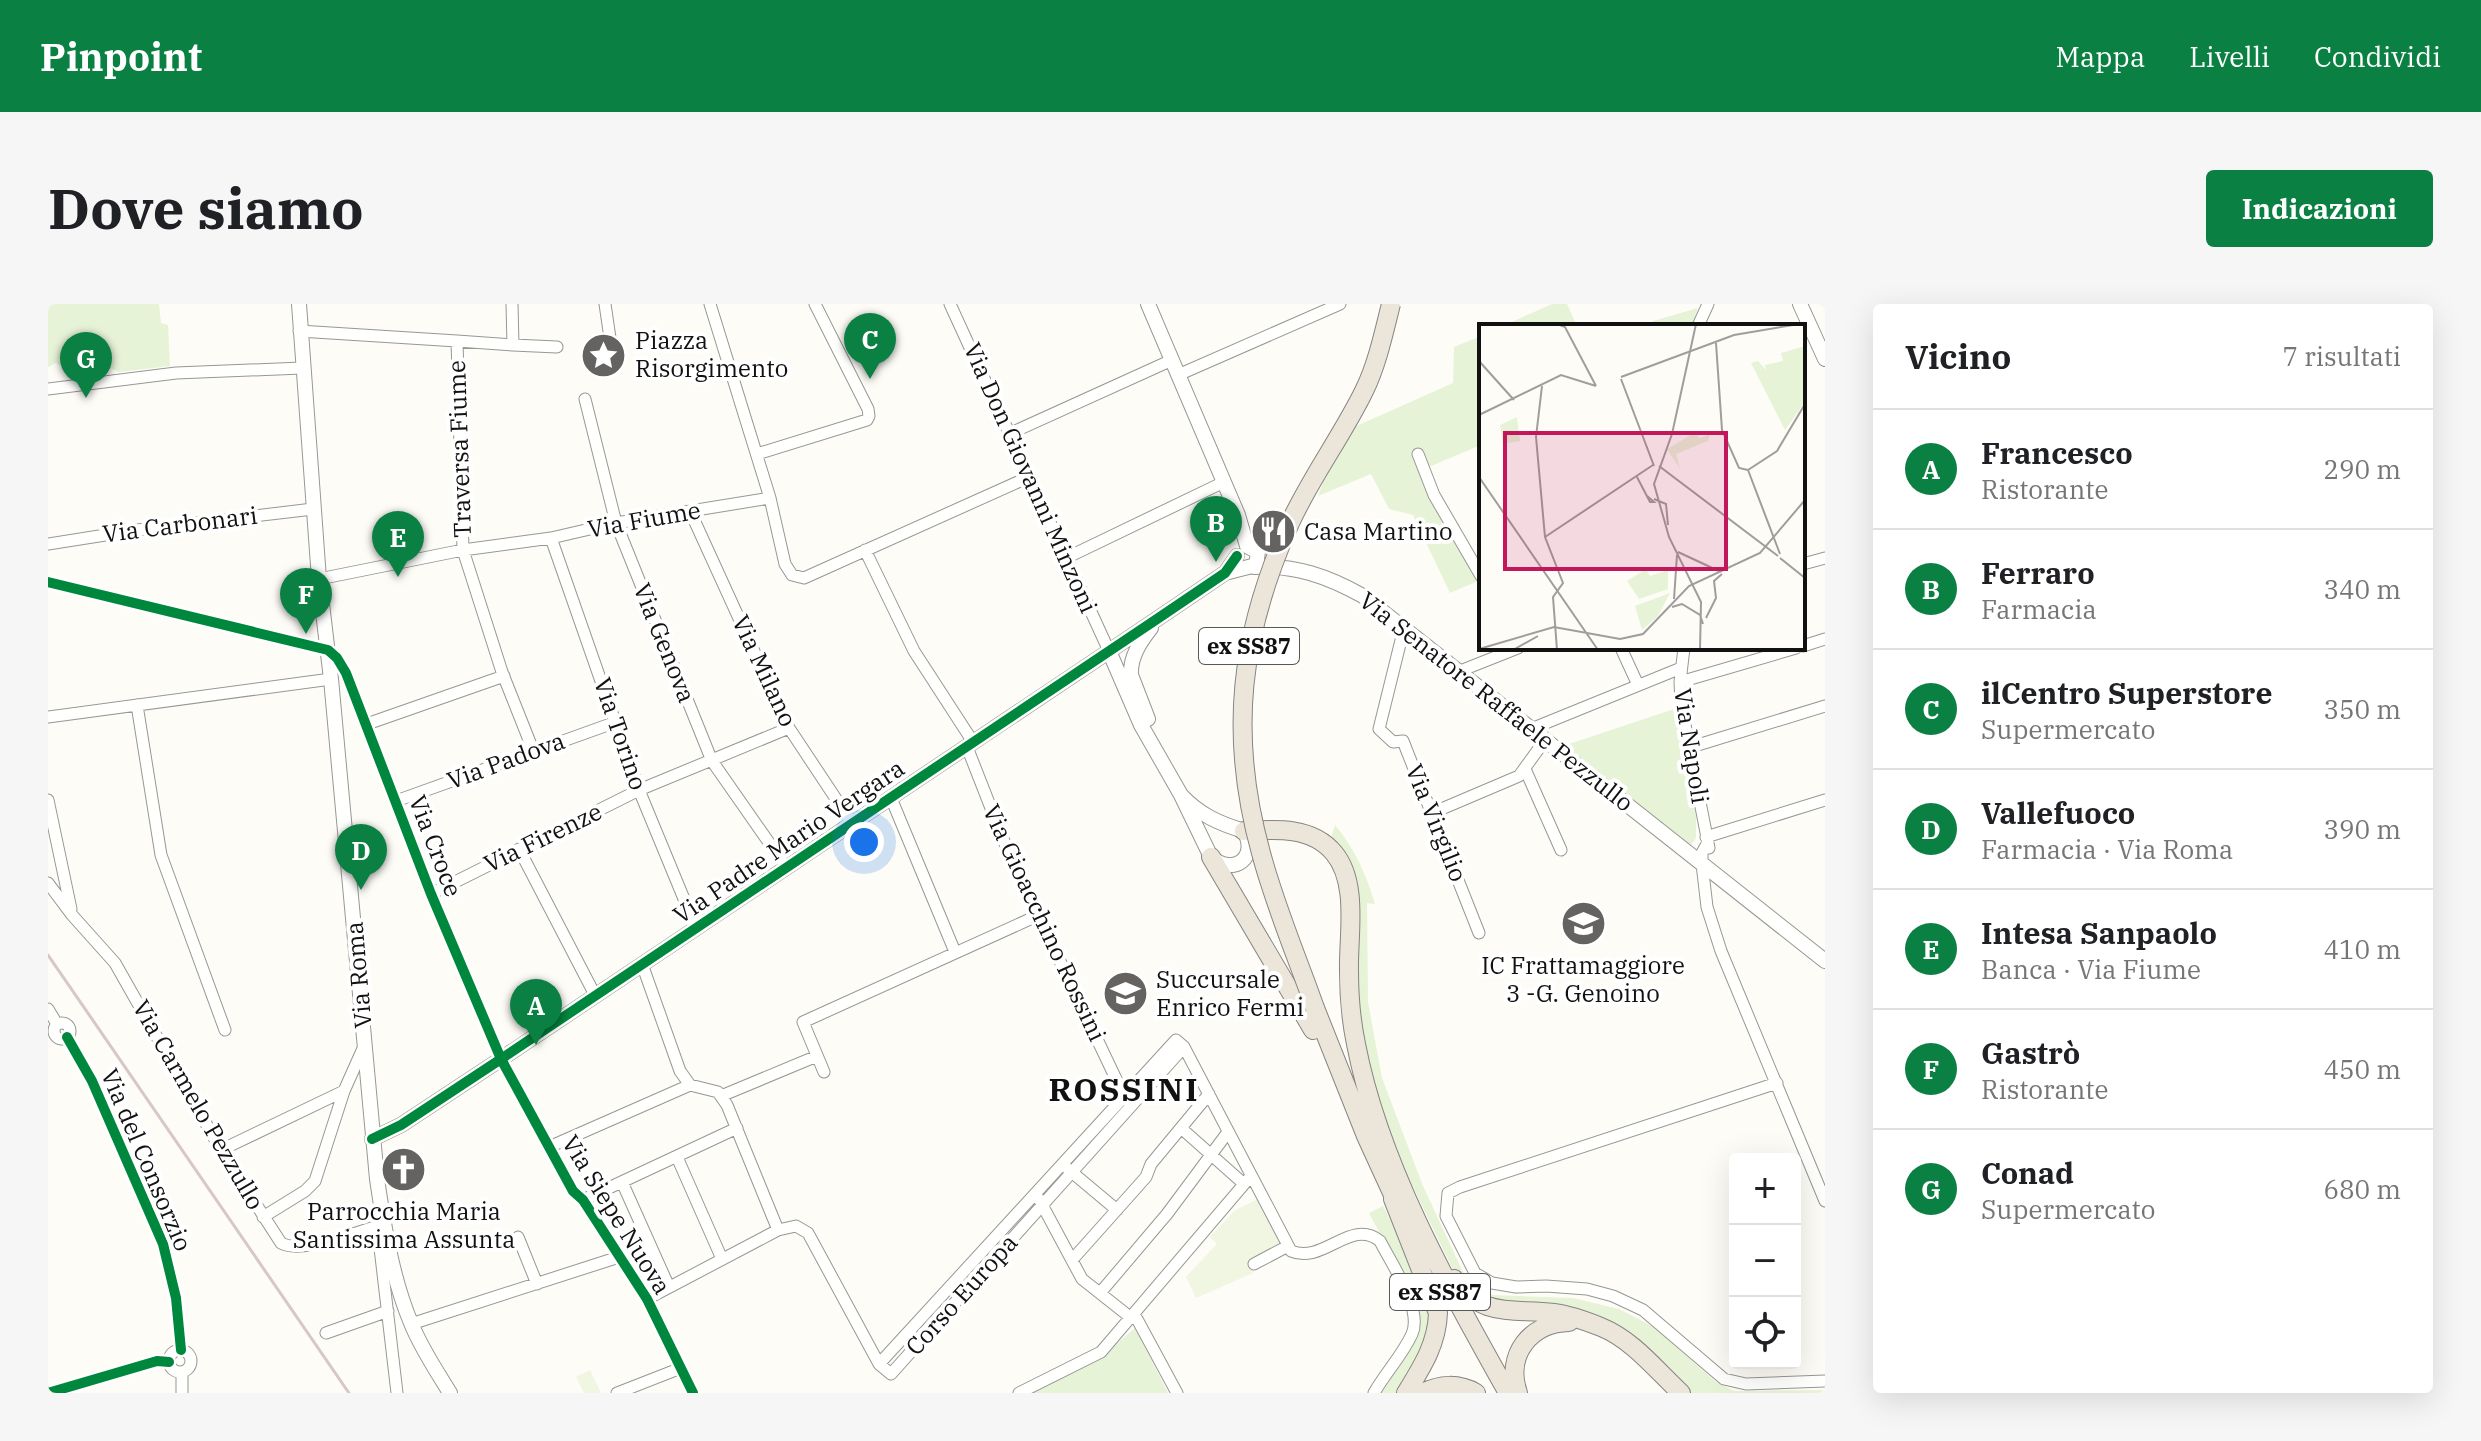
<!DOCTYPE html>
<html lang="it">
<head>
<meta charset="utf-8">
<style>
	:root { --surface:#fff; --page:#f6f6f6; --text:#202124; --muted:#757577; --line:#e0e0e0; --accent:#0b8043 }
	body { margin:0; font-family:"IBM Plex Serif",serif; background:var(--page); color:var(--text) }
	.controls { position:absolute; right:24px; bottom:24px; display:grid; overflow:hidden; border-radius:8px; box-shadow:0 8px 32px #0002 }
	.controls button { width:72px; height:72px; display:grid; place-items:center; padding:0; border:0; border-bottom:2px solid var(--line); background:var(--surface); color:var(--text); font:40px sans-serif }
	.you { position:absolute; left:816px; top:538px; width:28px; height:28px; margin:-20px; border:6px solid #fff; border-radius:50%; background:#1a73e8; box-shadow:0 0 0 12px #1a73e833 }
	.badge { display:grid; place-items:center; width:52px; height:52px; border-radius:50%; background:var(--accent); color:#fff; font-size:26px; font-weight:700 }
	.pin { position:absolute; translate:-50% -66px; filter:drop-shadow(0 2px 4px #0008) }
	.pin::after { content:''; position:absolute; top:42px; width:28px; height:24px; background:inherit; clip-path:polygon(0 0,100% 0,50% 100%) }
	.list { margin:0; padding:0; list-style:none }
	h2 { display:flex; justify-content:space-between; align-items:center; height:104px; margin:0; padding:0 32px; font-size:34px }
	h2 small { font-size:26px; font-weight:400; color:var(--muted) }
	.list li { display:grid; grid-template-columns:52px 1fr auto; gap:24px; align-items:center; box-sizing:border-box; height:120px; padding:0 32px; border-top:2px solid var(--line) }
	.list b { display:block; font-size:30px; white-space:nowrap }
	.list p { margin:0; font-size:26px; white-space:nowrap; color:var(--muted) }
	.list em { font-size:26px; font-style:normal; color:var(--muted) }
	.icon { flex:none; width:44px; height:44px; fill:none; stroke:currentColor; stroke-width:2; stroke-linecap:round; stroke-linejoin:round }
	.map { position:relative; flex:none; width:1777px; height:1089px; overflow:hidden; border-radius:8px }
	header { display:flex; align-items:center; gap:48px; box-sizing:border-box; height:112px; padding:0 40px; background:var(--accent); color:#fff }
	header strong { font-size:38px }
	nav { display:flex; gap:44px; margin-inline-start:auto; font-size:28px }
	.intro { display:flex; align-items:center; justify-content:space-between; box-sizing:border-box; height:192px; padding:0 48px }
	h1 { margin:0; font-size:56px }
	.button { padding:20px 36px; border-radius:8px; background:var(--accent); color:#fff; font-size:28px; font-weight:700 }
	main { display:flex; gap:48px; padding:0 48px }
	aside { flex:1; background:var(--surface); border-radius:8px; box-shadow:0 8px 32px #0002 }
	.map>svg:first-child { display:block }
	.green { fill:#e7f3d7 }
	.pitch { fill:#f0f6e1 }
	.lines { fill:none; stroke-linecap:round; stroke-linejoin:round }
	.minor-casing { stroke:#979795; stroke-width:13 }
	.tertiary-casing { stroke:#979795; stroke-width:16 }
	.trunk-casing { stroke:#858482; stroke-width:20 }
	.minor { stroke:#fffffe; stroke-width:11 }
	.tertiary { stroke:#fffffe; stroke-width:14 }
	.trunk { stroke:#ece5da; stroke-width:18 }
	.rail { stroke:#d9c6c7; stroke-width:3 }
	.trunk-bridge-casing { stroke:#858482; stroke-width:20; stroke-linecap:butt }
	.trunk-bridge { stroke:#ece5da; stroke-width:18 }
	.cycleway-casing { stroke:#fff; stroke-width:15 }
	.cycleway { stroke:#00873e; stroke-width:10 }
	.labels { text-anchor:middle; stroke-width:8; stroke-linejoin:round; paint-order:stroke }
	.shield { fill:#fff; stroke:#585858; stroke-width:2 }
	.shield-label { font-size:22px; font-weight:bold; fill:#111 }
	.poi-label { font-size:24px; fill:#111; stroke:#fff; text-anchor:start }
	.street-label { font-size:24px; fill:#111; stroke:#fff }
	.district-label { font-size:32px; font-weight:bold; letter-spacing:2px; fill:#111; stroke:#fff }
	.inset-road { fill:none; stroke:#9f9e9b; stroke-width:2 }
	.view { fill:#c2185b; fill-opacity:0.15; stroke:#c2185b; stroke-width:4 }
	.inset-edge { fill:none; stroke:#111; stroke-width:4 }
</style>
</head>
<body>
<header>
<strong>Pinpoint</strong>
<nav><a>Mappa</a><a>Livelli</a><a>Condividi</a></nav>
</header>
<div class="intro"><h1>Dove siamo</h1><a class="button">Indicazioni</a></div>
<main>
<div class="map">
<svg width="1777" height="1089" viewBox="0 0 1777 1089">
	<rect width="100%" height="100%" fill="#fdfcf7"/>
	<path class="green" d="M 0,0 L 111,0 L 113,19 L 120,21 L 122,62 L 71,68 L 54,60 L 19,65 L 8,59 L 0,63 Z
		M 1504,0 L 1519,0 L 1529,22 L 1455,22 Z
		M 1650,4 L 1644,22 L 1600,22 L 1605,17 Z
		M 1433,32 L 1433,141 L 1371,167 L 1430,277 L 1402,289 L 1365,211 L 1341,205 L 1323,170 L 1270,192 L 1284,154 L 1304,124 L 1405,79 L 1406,43 Z
		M 1626,405 L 1648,513 L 1648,534 L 1642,542 L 1518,441 Z
		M 1287,521 C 1307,545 1318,570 1327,600 L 1319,599 L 1320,698 L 1334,774 L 1375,882 L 1414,966 L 1427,982 L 1445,991 L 1525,994 L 1571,1005 L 1606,1023 L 1668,1078 L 1686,1087 L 1777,1086 L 1777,1089 L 1637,1089 L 1586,1036 L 1439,1000 L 1408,972 L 1354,860 L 1320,776 L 1310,724 L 1306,597 L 1282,537 Z
		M 1335,902 L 1380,991 L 1384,1028 L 1351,1089 L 1330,1089 L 1369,1026 L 1343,951 L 1321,909 Z
		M 1087,1024 L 1120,1089 L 984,1089 L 1048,1057 Z"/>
	<path class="pitch" d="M 1210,895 L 1233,942 L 1200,958 L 1205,969 L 1148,994 L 1138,973 L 1169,940 L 1162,933 L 1186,907 Z
		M 542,1066 L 553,1089 L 536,1089 L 528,1073 Z"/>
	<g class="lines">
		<defs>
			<path id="minor" d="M 557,0 L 562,34
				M 662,0 L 722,194 L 737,260 L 744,271 L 756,274 L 981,173
				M 902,0 L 1061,347
				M 1650,22 L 1660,0
				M 251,27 L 409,37 L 415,246 L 454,368 L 485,446
				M 409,37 L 465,41 L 464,0
				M 465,41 L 509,43
				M 1130,71 L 1292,0
				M 0,85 L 128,69 L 254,64
				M 537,95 L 568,219 L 664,457 L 738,563
				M 963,129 L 1124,56
				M 709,150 L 819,116 L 821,112 L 820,105 L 767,0
				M 1370,150 L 1386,191 L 1433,272
				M 642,207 L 741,424 L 804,519
				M 503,234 L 591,486 L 648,624
				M 0,240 L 89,226 L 265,205
				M 817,246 L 866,347 L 925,438
				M 1018,254 L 1176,178
				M 1755,260 L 1777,254
				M 271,275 L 415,246 L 503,234 L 568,219 L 722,194
				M 0,278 L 280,346 L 289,354 L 298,369 L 383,590 L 453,755 L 525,887 L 535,896 L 599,995 L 645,1089
				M 1356,324 L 1331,425 L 1345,438 L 1355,437 L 1431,629
				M 1755,342 L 1777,335
				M 1573,344 L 1590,381
				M 1636,344 L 1632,378 L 1633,400 L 1661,544
				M 1412,367 L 1470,344
				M 1632,378 L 1748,344
				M 89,401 L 113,551 L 177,726
				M 0,413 L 283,375
				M 319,420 L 456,372
				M 1483,425 L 1633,364
				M 919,443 L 961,550 L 1078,796
				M 1640,444 L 1777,402
				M 1477,465 L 1513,546
				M 843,494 L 907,648
				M 0,496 L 23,605
				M 348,497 L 568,418
				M 1384,509 L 1471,472 L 1497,436
				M 1658,533 L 1777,496
				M 1659,540 L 1654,549 L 1654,560 L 1659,603 L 1673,647 L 1777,897
				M 471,545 L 547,691
				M 0,579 L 24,611 L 67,659 L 173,846 L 233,939 C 253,951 313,926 337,920 L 332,944 L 349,1089
				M 383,590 L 591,486 L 741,424
				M 594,660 L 632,767 L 642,781 L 670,788 L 679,801 L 730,926
				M 0,705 L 9,720
				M6 727a8 8 0 1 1 16 0a8 8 0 1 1-16 0Z
				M 19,733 L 44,777 L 115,940 L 128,994 L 133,1046
				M 776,768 L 755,718 L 991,611
				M 1729,779 L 1412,883 L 1400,889 L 1398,912 L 1427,969 L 1444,979 L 1468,983 L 1498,982 L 1539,985 L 1565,992 L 1595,1006 L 1676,1075 L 1698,1080 L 1777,1077
				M 673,792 L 769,752
				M 1133,824 L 1196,880
				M 501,843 L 642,781
				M 173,846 L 296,787
				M 629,853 L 674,955
				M 1020,865 L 1069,906
				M 574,878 L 621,983
				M 991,895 L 1034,975 L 1082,1013 L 1089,1015 L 1129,1089
				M 535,896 L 689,824
				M 215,913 L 257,887 L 267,877 L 296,787 L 317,740
				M 470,933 L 489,980
				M 1024,956 L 1098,873 L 1103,860 L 1161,790
				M 1206,960 L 1240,942
				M 1052,989 L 1119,910 L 1180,828
				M 599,995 L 730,926 L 748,922 L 760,929 L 831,1060 L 843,1070 L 1136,743
				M 363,1020 L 571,953
				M 278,1029 L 340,1007
				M121 1057a11 11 0 1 1 22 0a11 11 0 1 1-22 0Z
				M 831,1060 L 1128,736 L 1136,743 L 1243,947 C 1275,961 1303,913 1332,937 C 1344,961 1375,1005 1364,1030 C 1354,1052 1337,1069 1326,1089
				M 0,1089 L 109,1057 L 121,1058
				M 134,1089 L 134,1069
				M 569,1089 L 633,1064
				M 971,1089 L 1053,1048 L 1203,872"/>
			<path id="tertiary" d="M 251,0 L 271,275 L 283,375 L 329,875 C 336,922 344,974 363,1019 C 373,1044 388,1066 402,1089
				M 1100,0 L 1190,211 L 1199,242
				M 1752,0 L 1777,55
				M 1206,263 C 1246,260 1281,273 1315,292 L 1777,657
				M 1177,269 L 1208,261 L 1210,248 L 1199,242
				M 1061,347 L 1093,421 L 1133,491 L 1163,553 C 1186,573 1211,553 1196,527 C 1170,519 1152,511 1133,491
				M 1100,415 L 1083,371 C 1082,353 1092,338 1103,324
				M 324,835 L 353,821 L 453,755 L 1109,315 L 1177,269 L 1189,252"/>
			<path id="trunk" d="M 1196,527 C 1227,525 1264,522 1286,549 C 1311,579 1300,631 1301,667 C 1301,691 1303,716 1308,740 C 1331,860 1400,982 1460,1089
				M 1163,553 L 1265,726
				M 1267,704 L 1318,832 L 1351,904
				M 1345,895 L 1390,1009 C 1389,1040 1374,1063 1358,1089
				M 1406,975 C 1435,1015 1464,1004 1506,1009 C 1522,1011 1538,1017 1553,1023 C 1585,1036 1608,1066 1633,1089
				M 1374,1089 C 1392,1080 1411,1079 1428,1089
				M 1470,1089 C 1457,1051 1482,1019 1521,1018"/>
		</defs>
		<use href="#minor" class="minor-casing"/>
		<use href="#tertiary" class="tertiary-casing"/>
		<use href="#trunk" class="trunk-casing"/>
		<use href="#minor" class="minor"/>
		<use href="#tertiary" class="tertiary"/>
		<use href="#trunk" class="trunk"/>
		<path class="rail" d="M 0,651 L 301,1089"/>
		<defs>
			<path id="trunk-bridge" d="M 1267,704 C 1249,653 1227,602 1213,549 C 1180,430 1192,331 1242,219 C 1263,173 1294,132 1316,87 C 1329,61 1336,28 1343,0"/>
		</defs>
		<use href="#trunk-bridge" class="trunk-bridge-casing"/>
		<use href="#trunk-bridge" class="trunk-bridge"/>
		<defs>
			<path id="cycleway" d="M 0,278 L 280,346 L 289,354 L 298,369 L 383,590 L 453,755 L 525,887 L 535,896 L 599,995 L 645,1089
				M 19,733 L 44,777 L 115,940 L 128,994 L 133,1046
				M 324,835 L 353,821 L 453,755 L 1109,315 L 1177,269 L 1189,252
				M 0,1089 L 109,1057 L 121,1058"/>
		</defs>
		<use href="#cycleway" class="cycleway-casing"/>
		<use href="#cycleway" class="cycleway"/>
	</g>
	<defs>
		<symbol id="sight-disc" viewBox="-11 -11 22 22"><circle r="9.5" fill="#646362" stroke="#fff"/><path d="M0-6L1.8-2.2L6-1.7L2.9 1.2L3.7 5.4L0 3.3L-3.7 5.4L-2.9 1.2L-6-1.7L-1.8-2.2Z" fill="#fff"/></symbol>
		<symbol id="restaurant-disc" viewBox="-11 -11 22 22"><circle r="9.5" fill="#646362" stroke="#fff"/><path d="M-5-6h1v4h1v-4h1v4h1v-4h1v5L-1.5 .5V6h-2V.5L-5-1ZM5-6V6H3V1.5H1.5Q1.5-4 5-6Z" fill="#fff"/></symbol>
		<symbol id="school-disc" viewBox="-11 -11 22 22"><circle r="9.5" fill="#646362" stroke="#fff"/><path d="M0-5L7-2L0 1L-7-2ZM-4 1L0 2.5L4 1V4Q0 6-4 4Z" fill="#fff"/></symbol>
		<symbol id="church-disc" viewBox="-11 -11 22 22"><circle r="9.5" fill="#646362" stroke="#fff"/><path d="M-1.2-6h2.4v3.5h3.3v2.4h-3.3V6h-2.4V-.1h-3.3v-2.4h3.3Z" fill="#fff"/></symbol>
	</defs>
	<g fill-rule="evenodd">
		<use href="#sight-disc" x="530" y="26" width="51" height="51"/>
		<use href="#restaurant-disc" x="1200" y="202" width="51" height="51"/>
		<use href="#school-disc" x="1510" y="594" width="51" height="51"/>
		<use href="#school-disc" x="1052" y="664" width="51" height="51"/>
		<use href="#church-disc" x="330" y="840" width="51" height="51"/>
	</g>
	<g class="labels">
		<g class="shield">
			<rect x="1151" y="324" width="100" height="36" rx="6"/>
			<rect x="1342" y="970" width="100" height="36" rx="6"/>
		</g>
		<g class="shield-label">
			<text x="1201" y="350">ex SS87</text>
			<text x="1392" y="996">ex SS87</text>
		</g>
		<g class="poi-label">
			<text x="587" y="45">Piazza<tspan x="587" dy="28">Risorgimento</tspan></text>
			<text x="1256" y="236">Casa Martino</text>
			<text x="1535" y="670" text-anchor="middle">IC Frattamaggiore<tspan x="1535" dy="28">3 -G. Genoino</tspan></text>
			<text x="1108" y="684">Succursale<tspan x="1108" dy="28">Enrico Fermi</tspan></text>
			<text x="356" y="916" text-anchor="middle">Parrocchia Maria<tspan x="356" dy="28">Santissima Assunta</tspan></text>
		</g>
		<g class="street-label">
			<text transform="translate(412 145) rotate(-92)" y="8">Traversa Fiume</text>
			<text transform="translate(982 174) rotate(66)" y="8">Via Don Giovanni Minzoni</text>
			<text transform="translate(596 216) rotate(-10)" y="8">Via Fiume</text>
			<text transform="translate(132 221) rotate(-7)" y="8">Via Carbonari</text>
			<text transform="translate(616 339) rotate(68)" y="8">Via Genova</text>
			<text transform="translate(716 367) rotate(65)" y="8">Via Milano</text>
			<text transform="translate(1448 398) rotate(38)" y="8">Via Senatore Raffaele Pezzullo</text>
			<text transform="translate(572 430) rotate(71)" y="8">Via Torino</text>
			<text transform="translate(1643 442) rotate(81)" y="8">Via Napoli</text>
			<text transform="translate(458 457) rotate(-20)" y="8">Via Padova</text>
			<text transform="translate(1388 519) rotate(68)" y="8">Via Virgilio</text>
			<text transform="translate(495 534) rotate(-26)" y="8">Via Firenze</text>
			<text transform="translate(741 538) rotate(-34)" y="8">Via Padre Mario Vergara</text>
			<text transform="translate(387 542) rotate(69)" y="8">Via Croce</text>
			<text transform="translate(996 619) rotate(65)" y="8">Via Gioacchino Rossini</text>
			<text transform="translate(311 671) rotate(-95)" y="8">Via Roma</text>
			<text transform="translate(150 801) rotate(60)" y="8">Via Carmelo Pezzullo</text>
			<text transform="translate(98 856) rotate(67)" y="8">Via del Consorzio</text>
			<text transform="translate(568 911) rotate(58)" y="8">Via Siepe Nuova</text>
			<text transform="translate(914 991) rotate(-48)" y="8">Corso Europa</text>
		</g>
		<g class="district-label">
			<text x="1076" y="797">ROSSINI</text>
		</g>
	</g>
	<g transform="translate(1431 20)">
		<rect width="326" height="326" fill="#fdfcf7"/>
		<path d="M 326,22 L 326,78 L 306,106 L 272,39 L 279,37 L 287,46 L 286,41 L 304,37 L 302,29 ZM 38,93 L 41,117 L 24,120 L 21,101 ZM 215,109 L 221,114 L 231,110 L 229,117 L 197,130 L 201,145 L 188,125 ZM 167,245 L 171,252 L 189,246 L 189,265 L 160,275 L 148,257 ZM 191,269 L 179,292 L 163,306 L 156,282 Z" fill="#e7f3d7"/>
		<path class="inset-road" d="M 78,0 L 86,3 L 117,62M 217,0 L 193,110 L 175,160 L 190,213 L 222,278 L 221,326M 237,19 L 243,106 L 260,144 L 269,146M 0,37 L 35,76M 142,53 L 255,11 L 320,0M 142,55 L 175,142M 63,62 L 57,113 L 66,213 L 84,259 L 74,273 L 78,326M 0,91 L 82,51 L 117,62M 180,142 L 299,232M 269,146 L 301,230M 269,146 L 298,127 L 326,80M 0,153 L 119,326M 158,153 L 171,178 L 175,178 L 167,171M 175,175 L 187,180 L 189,201M 66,213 L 174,141M 199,228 L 242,248M 301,234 L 326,254M 195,275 L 198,231M 193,283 L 203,280 L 221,291 L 224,300M 227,294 L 237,274 L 235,257 L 243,250M 0,325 L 75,303 L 141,315 L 164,310 L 210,262 L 281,229 L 326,176M 34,326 L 59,312"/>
		<path class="view" d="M 26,109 L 247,109 L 247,245 L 26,245 Z"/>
		<rect width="326" height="326" class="inset-edge"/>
	</g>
</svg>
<div class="controls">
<button>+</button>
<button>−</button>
<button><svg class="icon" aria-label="locate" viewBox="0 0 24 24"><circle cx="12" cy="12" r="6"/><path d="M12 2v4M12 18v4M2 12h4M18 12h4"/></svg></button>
</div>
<div class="you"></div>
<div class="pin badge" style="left:488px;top:741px">A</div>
<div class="pin badge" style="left:1168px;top:258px">B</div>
<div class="pin badge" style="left:822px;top:75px">C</div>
<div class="pin badge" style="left:313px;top:586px">D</div>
<div class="pin badge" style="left:350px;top:273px">E</div>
<div class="pin badge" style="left:258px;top:330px">F</div>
<div class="pin badge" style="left:38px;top:94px">G</div>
</div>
<aside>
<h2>Vicino<small>7 risultati</small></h2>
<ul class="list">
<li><span class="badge">A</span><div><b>Francesco</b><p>Ristorante</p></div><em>290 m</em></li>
<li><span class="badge">B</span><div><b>Ferraro</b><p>Farmacia</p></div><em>340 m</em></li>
<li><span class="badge">C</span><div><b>ilCentro Superstore</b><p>Supermercato</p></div><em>350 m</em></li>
<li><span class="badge">D</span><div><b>Vallefuoco</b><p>Farmacia · Via Roma</p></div><em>390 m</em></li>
<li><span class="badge">E</span><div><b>Intesa Sanpaolo</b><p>Banca · Via Fiume</p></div><em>410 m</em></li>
<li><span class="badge">F</span><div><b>Gastrò</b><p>Ristorante</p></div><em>450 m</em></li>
<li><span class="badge">G</span><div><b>Conad</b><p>Supermercato</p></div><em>680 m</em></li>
</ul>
</aside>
</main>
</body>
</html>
